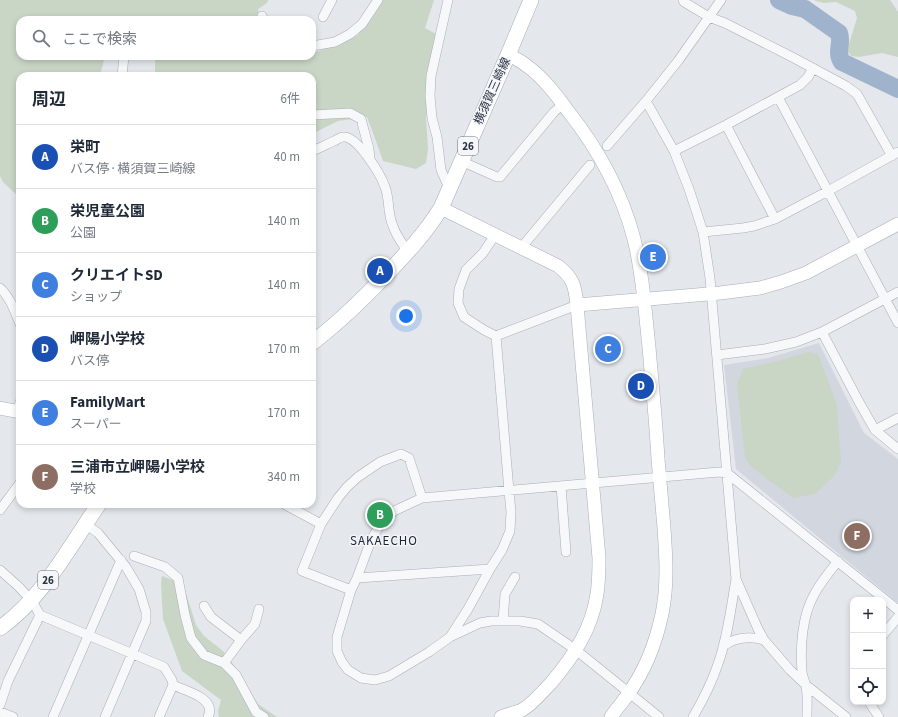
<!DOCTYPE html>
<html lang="ja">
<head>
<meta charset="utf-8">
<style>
	:root { --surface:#fff; --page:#f6f6f7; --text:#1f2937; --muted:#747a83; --line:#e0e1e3; --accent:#db2777 }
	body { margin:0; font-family:"Source Sans 3","Noto Sans JP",sans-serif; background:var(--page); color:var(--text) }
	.controls { position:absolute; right:12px; bottom:12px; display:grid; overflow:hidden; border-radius:8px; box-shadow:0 2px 6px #0003 }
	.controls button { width:36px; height:36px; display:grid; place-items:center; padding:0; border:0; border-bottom:1px solid var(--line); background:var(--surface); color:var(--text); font:20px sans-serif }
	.you { position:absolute; left:406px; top:316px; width:14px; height:14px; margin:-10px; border:3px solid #fff; border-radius:50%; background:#1a73e8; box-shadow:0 0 0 6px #1a73e833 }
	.badge { display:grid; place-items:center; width:26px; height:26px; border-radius:50%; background:var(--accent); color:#fff; font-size:13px; font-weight:700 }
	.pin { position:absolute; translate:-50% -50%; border:2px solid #fff; box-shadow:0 1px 4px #0006 }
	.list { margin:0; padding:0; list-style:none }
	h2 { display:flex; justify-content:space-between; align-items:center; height:52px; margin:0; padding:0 16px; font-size:17px }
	h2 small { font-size:13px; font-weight:400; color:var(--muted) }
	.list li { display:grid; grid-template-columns:26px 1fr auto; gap:12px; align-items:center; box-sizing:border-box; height:64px; padding:0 16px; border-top:1px solid var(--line) }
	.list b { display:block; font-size:15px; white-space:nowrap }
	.list p { margin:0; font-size:13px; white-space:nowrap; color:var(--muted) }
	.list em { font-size:13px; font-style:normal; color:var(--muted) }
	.icon { flex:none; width:22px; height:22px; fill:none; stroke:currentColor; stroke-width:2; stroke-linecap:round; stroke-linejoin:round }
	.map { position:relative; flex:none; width:898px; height:717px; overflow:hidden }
	.search { position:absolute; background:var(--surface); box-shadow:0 2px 6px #0003; left:16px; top:16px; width:300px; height:44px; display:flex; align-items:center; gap:10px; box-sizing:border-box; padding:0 14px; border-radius:12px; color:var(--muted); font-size:15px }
	.panel { position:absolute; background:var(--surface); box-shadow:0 2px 6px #0003; left:16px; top:72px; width:300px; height:436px; border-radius:12px }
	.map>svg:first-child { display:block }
	.built { fill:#d2d6de }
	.green { fill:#c9d6c5 }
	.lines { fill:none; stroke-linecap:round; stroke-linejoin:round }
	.river { stroke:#9fb4cc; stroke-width:18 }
	.street-casing { stroke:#a9aeb7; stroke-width:10 }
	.secondary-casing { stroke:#a9aeb7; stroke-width:14 }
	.primary-casing { stroke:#a3abb8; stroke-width:16 }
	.street { stroke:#f7f8fa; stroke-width:9 }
	.secondary { stroke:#fff; stroke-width:13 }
	.primary { stroke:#fff; stroke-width:15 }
	.labels { text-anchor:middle; stroke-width:3; stroke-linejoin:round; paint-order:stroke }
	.shield { fill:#f4f6f9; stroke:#676e7b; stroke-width:1 }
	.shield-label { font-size:11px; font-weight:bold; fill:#2b3445 }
	.street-label { font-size:12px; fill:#2b3445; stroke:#f4f6f9 }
	.neighbourhood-label { font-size:13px; letter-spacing:1px; fill:#1d2536; stroke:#f4f6f9 }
</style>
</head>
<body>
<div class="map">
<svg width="898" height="717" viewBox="0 0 898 717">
	<rect width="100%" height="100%" fill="#e4e7ec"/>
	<path class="built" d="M 819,343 L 864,433 L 898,459 L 898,603 L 736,469 L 724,365 L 768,358 Z"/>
	<path class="green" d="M 0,0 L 268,0 L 267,3 L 258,9 L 260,20 L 20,20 L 20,56 L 105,56 L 101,72 L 101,76 L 20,76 L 20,198 L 3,182 L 0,176 Z
		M 376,0 L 434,0 L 425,28 L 436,34 L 426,118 L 428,149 L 426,163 L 416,169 L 383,161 L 376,141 L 367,117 L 338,121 L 312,134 L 312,76 L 155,76 L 155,56 L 267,56 L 268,59 L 288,56 L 312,56 L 312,52 L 316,52 L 358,35 Z
		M 815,0 L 890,0 L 898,12 L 898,57 L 882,53 L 859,57 L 851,56 L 847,50 L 857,18 L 855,11 L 836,2 L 824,3 L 815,1 Z
		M 808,352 L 818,354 L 837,405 L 841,463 L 834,476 L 815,494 L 793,498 L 751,467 L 745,458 L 737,384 L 743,369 L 774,362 Z
		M 162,576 L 183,584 L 196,625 L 204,636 L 223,651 L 236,668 L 258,704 L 277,717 L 219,717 L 218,711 L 221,700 L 182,671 L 163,619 L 161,583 Z"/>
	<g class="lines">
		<path class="river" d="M 779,0 L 792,6 L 805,9 L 839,33 C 843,43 835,52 842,62 L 898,89"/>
		<defs>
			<path id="street" d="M 448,0 L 431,76 L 430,96 L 432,118 L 437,137 L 441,170 L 449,188
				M 683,0 L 684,2 L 709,17 L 725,23 L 794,58 L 846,86 L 857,94 L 892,156
				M 262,16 L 264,20
				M 323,17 L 332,0
				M 312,46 L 335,42 L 350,34 L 362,24 L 378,0
				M 122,76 L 124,56
				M 778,97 L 898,323
				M 646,101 L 674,151 L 689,189 L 703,232 L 710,278 L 736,579 C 731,607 728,636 718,664 C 712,682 703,700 693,717
				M 312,115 L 350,113 L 361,119 L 369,149 L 370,159
				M 726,125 L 775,219
				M 607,146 L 646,101 L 678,61 L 721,0
				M 312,151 C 320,148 327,144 334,141 C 337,140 340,137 343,137 C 357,135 381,175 385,187 C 390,199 387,213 393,226 C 396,236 402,243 408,252
				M 674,151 L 726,125 L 800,85 L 808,77 L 813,68
				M 461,161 L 497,177 L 500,177 L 554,112 L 563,104
				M 703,232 L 743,228 L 754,226 L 775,219 L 828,191 L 898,152
				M 495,235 L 483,253 L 466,270 L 459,289 L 458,303 L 464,317 L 484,330 L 496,336
				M 521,248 L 590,165
				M 0,288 C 10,297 15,312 20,324
				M 577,305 L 496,336 L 509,491 L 511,512 L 510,531 L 502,550 L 490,569 L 468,609 L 450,637 L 429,652 L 389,676 L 375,680 L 361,678 L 348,670 L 342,662 L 337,651 L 337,637 L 351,590 L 357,578 L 371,540 L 381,523 L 394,511 L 409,504 L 422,498 L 719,472 L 727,473 L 898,610
				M 822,332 L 898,292
				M 717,355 L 765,349 L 796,342 L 822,332 L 859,402 L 875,430 L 898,449
				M 17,411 L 20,402
				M 875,430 L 898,418
				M 561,486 L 566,552
				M 284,504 L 321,524
				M 0,510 L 20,483
				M 85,524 L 98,533 L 126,567 L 139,589 L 146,612 L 146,621 L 105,717
				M 134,556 L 165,567 L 178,578 L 185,615 L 191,638 L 204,655 L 224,663 L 236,675 L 256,712 L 264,717
				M 0,570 L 18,586 L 32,601 L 40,615 L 164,667 L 172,680 L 173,685 L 159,717
				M 357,578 L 490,569
				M 736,579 L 758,629 L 764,640 L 790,670 L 806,685 L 846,717
				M 351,590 L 302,571 L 321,524 L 338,498 L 347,487 L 358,477 L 380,462 L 401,454 L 409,458 L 422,498
				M 204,606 L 211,617 L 241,640 L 224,663
				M 503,621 L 505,594 L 515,577
				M 883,635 L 898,617
				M 450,637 L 480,623 L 491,621 L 520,621 L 538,624 L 576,650 L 659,717
				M 241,640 L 255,624 L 259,609
				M 723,646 C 736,637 750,636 764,640
				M 173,685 C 186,691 217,698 208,717
				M 869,702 L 879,717
				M 0,705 L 8,681 L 40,615
				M 0,712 L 13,717
				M 53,717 L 121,560
				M 807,717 C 807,707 808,696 806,686 C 805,681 802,677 802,671 C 800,647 802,615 815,593 C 821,582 830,571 838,561"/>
			<path id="secondary" d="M 508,55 C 515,58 521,61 527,66 C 543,77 557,96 568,111 C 598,149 622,193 634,239 C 643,275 645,311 649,347 C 652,384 656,422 658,459 C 660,482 662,505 664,528 C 666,557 668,585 662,614 C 656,642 645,671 628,694 C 623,702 616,709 611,717
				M 441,208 L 558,266 C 574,278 575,287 577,305 L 599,558 C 599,570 599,582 597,594 C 592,629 573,657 551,683 C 542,692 533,704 522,710 C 515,713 508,714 501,717
				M 577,305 L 720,293 L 760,288 L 781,282 L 806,273 L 898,224
				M 0,408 L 20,412"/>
			<path id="primary" d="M 312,343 C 338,323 361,301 384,277 C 405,255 425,234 441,208 L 508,55 L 531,0
				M 0,628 C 44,597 69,547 99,504"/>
		</defs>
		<use href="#street" class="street-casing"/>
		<use href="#secondary" class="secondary-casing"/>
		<use href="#primary" class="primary-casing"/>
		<use href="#street" class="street"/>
		<use href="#secondary" class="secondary"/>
		<use href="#primary" class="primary"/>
	</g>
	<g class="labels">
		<g class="shield">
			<rect x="458" y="137" width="20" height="18" rx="3"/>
			<rect x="38" y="571" width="20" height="18" rx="3"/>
		</g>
		<g class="shield-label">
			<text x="468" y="150">26</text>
			<text x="48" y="584">26</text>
		</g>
		<g class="street-label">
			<text transform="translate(492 91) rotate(-66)" y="4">横須賀三崎線</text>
		</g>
		<g class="neighbourhood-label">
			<text x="384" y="545">SAKAECHO</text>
		</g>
	</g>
</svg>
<div class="controls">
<button>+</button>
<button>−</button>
<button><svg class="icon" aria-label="locate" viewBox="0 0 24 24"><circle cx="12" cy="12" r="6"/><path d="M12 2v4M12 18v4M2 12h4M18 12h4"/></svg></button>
</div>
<div class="you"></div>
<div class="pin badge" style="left:380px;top:271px;background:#1a4fb4">A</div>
<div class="pin badge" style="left:380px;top:515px;background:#2e9e5b">B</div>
<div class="pin badge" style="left:608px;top:349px;background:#3f7fe0">C</div>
<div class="pin badge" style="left:641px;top:386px;background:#1a4fb4">D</div>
<div class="pin badge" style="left:653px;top:257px;background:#3f7fe0">E</div>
<div class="pin badge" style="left:857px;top:536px;background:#8d6e63">F</div>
<div class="search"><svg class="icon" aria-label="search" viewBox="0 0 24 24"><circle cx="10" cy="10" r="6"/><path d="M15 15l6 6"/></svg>ここで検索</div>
<section class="panel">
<h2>周辺<small>6件</small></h2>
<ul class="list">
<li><span class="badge" style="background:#1a4fb4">A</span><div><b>栄町</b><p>バス停 · 横須賀三崎線</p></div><em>40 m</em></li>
<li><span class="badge" style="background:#2e9e5b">B</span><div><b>栄児童公園</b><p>公園</p></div><em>140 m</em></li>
<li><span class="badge" style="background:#3f7fe0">C</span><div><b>クリエイトSD</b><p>ショップ</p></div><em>140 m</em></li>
<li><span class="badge" style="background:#1a4fb4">D</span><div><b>岬陽小学校</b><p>バス停</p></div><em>170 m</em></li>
<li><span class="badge" style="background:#3f7fe0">E</span><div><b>FamilyMart</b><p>スーパー</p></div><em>170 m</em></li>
<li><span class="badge" style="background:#8d6e63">F</span><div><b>三浦市立岬陽小学校</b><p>学校</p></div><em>340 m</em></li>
</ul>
</section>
</div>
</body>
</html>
